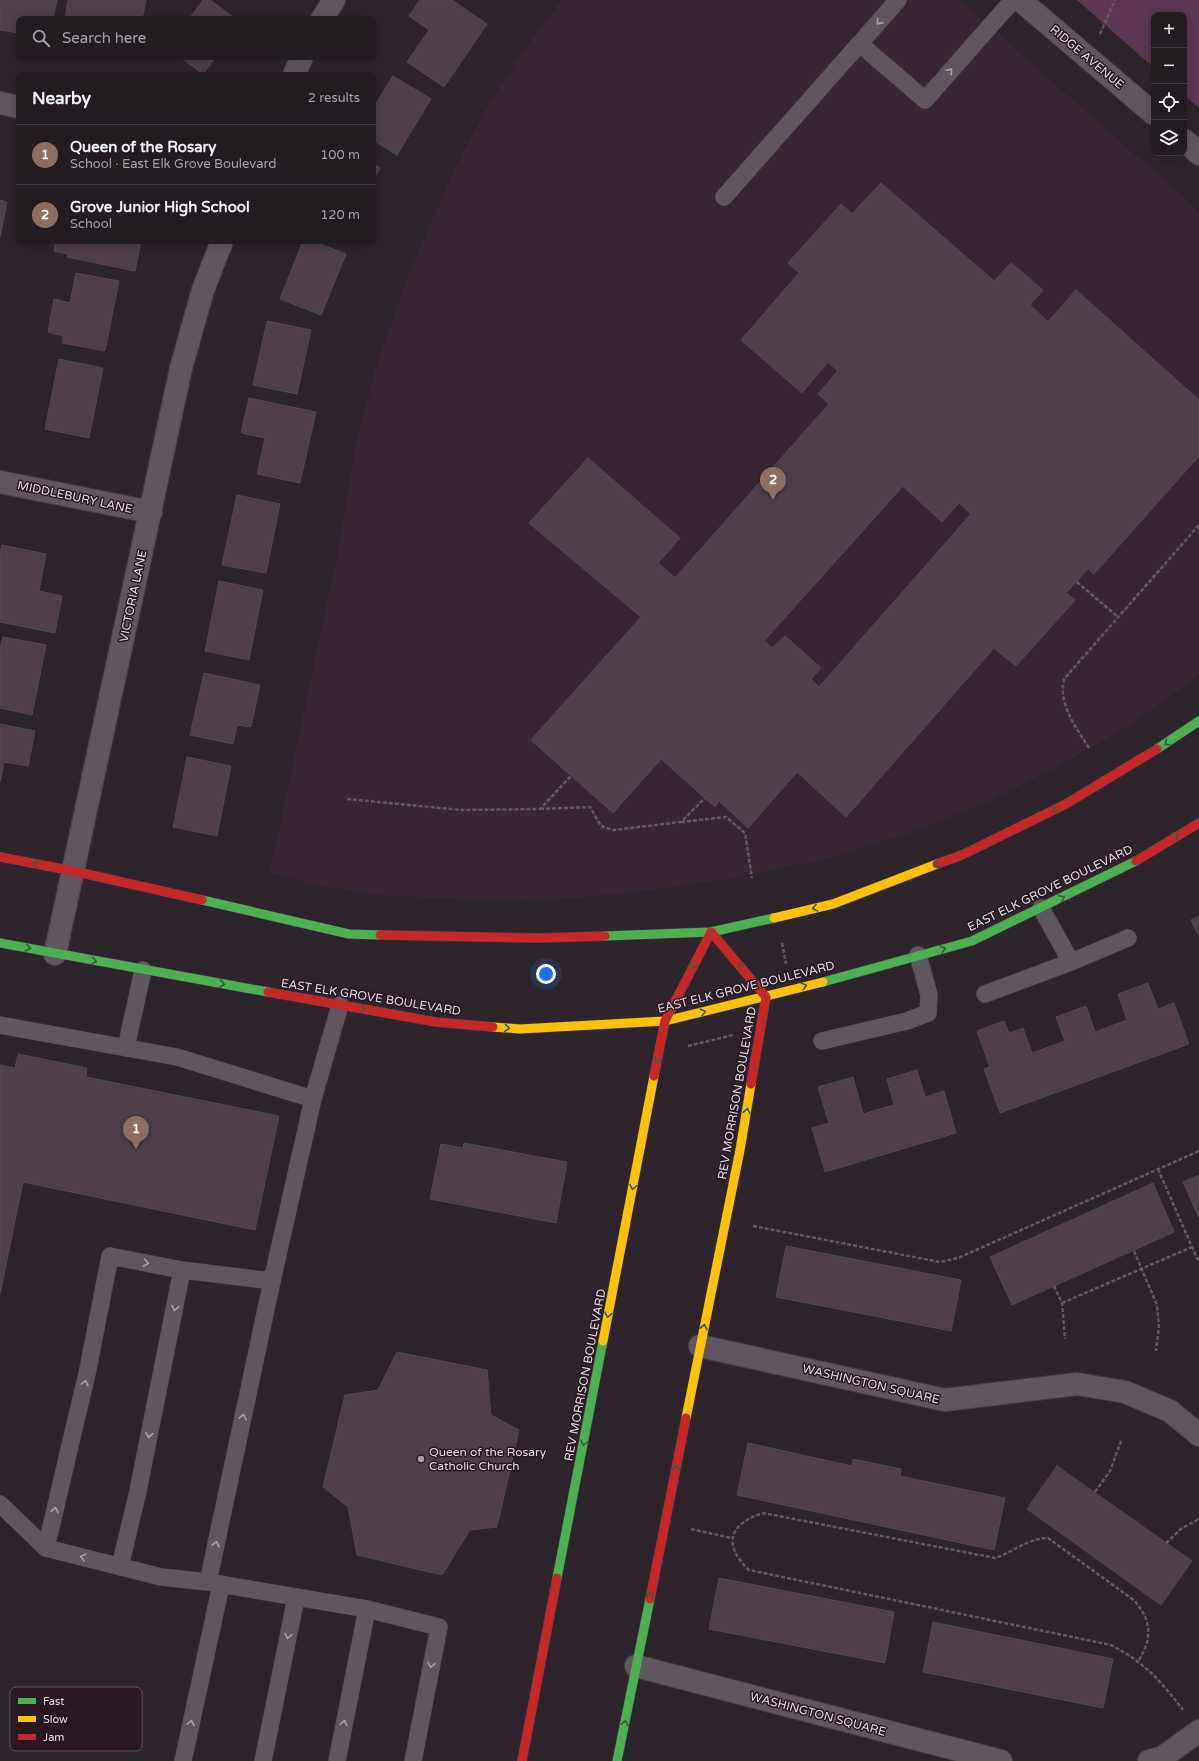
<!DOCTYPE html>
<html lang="en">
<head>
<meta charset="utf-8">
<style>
	:root { --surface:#221c21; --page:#2e292e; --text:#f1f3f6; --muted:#a2a1a5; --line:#3f3a3f; --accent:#a59ba2 }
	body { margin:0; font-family:"Varela Round",sans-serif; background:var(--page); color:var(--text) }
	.controls { position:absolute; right:12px; top:12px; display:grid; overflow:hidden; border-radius:8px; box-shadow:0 2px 10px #0003 }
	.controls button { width:36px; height:36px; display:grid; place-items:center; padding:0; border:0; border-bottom:1px solid var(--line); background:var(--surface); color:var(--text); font:20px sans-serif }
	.you { position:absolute; left:546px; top:974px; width:14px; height:14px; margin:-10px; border:3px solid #fff; border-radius:50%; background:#1a73e8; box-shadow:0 0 0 6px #1a73e833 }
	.badge { display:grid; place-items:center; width:26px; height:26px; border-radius:50%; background:var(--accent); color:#fff; font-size:13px; font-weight:700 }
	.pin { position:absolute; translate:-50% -33px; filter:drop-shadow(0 1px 2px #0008) }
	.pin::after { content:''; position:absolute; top:21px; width:14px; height:12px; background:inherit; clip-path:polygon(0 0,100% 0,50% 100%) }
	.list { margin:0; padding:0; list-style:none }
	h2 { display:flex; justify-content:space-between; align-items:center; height:52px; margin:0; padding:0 16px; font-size:17px }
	h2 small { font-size:13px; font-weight:400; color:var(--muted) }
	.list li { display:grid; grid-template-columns:26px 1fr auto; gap:12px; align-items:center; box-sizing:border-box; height:60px; padding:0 16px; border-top:1px solid var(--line) }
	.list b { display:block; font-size:15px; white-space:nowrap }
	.list p { margin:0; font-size:13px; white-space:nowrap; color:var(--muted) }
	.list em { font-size:13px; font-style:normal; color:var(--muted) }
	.icon { flex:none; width:22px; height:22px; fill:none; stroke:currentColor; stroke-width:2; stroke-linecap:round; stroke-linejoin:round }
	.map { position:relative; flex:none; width:1199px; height:1761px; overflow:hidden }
	.search { position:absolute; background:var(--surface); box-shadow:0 2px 10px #0003; left:16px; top:16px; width:360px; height:44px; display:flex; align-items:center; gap:10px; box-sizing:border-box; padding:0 14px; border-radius:8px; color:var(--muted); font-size:15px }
	.panel { position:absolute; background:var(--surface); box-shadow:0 2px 10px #0003; left:16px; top:72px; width:360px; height:172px; border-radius:8px }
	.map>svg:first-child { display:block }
	.built { fill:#392635 }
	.green { fill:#5b3752 }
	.building { fill:#4e3f4b; stroke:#524a50; fill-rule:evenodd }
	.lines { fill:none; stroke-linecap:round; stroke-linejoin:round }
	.lane-casing { stroke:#474045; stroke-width:18 }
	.street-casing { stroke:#474045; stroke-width:24 }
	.fast-casing { stroke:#474045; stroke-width:10 }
	.slow-casing { stroke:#474045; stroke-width:10 }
	.jam-casing { stroke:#474045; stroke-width:10 }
	.path { stroke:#605b5f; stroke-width:2.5; stroke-dasharray:4 2; stroke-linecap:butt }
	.lane { stroke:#5f575d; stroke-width:17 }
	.street { stroke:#5f575d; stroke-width:22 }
	.fast { stroke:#4caf50; stroke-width:9 }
	.slow { stroke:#ffc107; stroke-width:9 }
	.jam { stroke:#c62828; stroke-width:9 }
	.oneway { stroke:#a99fa6 }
	.oneway2 { stroke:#385c37 }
	.poi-dot { fill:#a59ba2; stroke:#281823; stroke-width:1.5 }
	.labels { text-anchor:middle; stroke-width:3; stroke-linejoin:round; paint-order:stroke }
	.street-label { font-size:12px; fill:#e5dae2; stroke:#281823 }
	.poi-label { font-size:12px; fill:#e5dae2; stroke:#281823; text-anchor:start }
	.key { fill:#281823; stroke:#61525c; stroke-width:1 }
	.key-label { font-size:11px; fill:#e5dae2 }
</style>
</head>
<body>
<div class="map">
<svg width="1199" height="1761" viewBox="0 0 1199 1761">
	<rect width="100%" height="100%" fill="#2e252c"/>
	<path class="built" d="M 562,0 L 959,0 L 1199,211 L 1199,674 L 1170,697 L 1115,734 L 1053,769 L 984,803 L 908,833 L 825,859 L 733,878 L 643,891 L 563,899 L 492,901 L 382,895 L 310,884 L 270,872 L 337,556 L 356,445 L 376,368 L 408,276 L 456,166 L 487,108 L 523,51 Z"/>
	<path class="green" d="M 1077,0 L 1199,0 L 1199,108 L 1184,95 L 1184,15 L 1154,15 L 1154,68 Z"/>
	<path class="building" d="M 0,0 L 57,0 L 53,19 L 19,19 L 19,33 L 0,30 Z
		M 68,0 L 146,0 L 142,19 L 65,19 Z
		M 203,0 L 210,0 L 236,19 L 189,19 Z
		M 420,0 L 452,0 L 487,24 L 444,87 L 407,62 L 429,30 L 409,16 Z
		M 180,57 L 216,57 L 203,74 Z
		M 393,76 L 431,99 L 397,155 L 373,140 L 373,108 Z
		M 373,164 L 380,168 L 373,181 Z
		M 881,183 L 994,281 L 1011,263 L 1043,290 L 1030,305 L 1048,322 L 1076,290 L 1199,400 L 1199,456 L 1094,574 L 1088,569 L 1066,593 L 1075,600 L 1016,666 L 994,648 L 846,817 L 797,772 L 748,828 L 719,801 L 715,807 L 661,759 L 613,813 L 531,740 L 641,617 L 529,523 L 588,458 L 680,538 L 658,563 L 675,578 L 829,404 L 818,394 L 838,371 L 828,362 L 802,393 L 741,340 L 799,273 L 788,263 L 841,204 L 852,214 ZM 903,486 L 942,522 L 959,503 L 971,514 L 819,687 L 811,679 L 821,668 L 785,636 L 772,648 L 764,641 Z
		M 0,200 L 7,202 L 0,237 Z
		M 56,241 L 141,241 L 135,271 L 67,257 L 68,254 L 54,251 Z
		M 303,241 L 313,241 L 346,254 L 321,315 L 280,299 Z
		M 76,273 L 119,281 L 105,351 L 62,343 L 63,336 L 48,332 L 54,299 L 70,303 Z
		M 267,321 L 311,330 L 297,394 L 253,385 Z
		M 59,359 L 103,368 L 89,438 L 45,429 Z
		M 249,398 L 316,412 L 300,483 L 257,474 L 265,438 L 241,433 Z
		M 237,495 L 280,504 L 266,573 L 222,565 Z
		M 2,545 L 46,554 L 39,591 L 62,596 L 55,633 L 0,622 L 0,554 Z
		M 219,581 L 263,590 L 249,660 L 205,651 Z
		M 3,637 L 46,645 L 32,715 L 0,708 L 0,649 Z
		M 204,673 L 260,685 L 251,727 L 237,725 L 233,744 L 190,735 Z
		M 0,724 L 35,731 L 28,766 L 4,762 L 0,782 Z
		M 187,757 L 231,766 L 217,836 L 173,827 Z
		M 1199,916 L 1199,936 L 1191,920 Z
		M 1148,983 L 1158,1009 L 1174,1003 L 1189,1044 L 1000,1113 L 984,1069 L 990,1067 L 977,1031 L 1004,1021 L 1009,1033 L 1023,1028 L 1032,1053 L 1065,1041 L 1056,1017 L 1086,1006 L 1095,1032 L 1127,1020 L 1118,994 Z
		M 18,1054 L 87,1068 L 86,1077 L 279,1116 L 255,1230 L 23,1182 L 0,1294 L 0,1065 L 15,1068 Z
		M 917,1070 L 925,1097 L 944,1091 L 956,1133 L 825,1172 L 812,1128 L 829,1123 L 818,1087 L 853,1077 L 863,1114 L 894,1105 L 887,1079 Z
		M 464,1143 L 567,1162 L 556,1223 L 430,1199 L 441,1144 L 463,1148 Z
		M 1199,1175 L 1199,1218 L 1183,1182 Z
		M 1153,1183 L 1174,1232 L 1012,1305 L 990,1257 Z
		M 786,1246 L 961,1280 L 951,1331 L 776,1297 Z
		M 397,1352 L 487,1370 L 491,1415 L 519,1430 L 497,1527 L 470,1530 L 442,1575 L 357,1555 L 348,1507 L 323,1487 L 345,1395 L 378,1390 Z
		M 748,1443 L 852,1466 L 853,1459 L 901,1469 L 900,1476 L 1005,1498 L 994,1550 L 737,1495 Z
		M 1057,1466 L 1192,1561 L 1161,1605 L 1027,1509 Z
		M 719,1578 L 894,1612 L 885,1663 L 709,1629 Z
		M 933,1622 L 1113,1659 L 1103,1708 L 923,1672 Z"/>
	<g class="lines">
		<defs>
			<path id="lane" d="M 860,44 L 925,100 L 1013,0
				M 724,197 L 898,0
				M 1071,962 L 1128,938
				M 985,994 L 1071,962 L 1041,908
				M 0,1025 L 177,1057 L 313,1099 L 340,1005
				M 822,1041 L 907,1021 L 928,1013 L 929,995 L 918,955
				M 126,1048 L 143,970
				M 0,1504 L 46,1548 L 161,1577 L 208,1582 L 367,1609 L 439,1627 L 413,1761
				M 46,1548 L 88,1369 L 110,1256 L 182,1270 L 272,1281
				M 120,1567 L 138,1491 L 182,1270
				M 208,1582 L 272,1281 L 313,1099
				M 183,1761 L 221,1585
				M 263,1761 L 296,1598
				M 337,1761 L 367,1609"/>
			<path id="street" d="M 1020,0 L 1154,114
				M 322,19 L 334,0
				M 294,75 L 302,57
				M 0,103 L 19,107
				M 1184,140 L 1199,154
				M 0,482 L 151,512
				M 55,954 L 181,368 L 203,290 L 222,241
				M 700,1346 L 945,1400 L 1077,1384 L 1125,1392 L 1170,1411 L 1199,1435
				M 636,1666 L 1001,1761
				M 1149,1761 L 1163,1757 L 1199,1731"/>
			<path id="fast" d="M 1157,749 L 1199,721
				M 202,900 L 349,934 L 380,935
				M 605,936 L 711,932 L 774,918
				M 0,943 L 268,992
				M 823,982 L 972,941 L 1136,861
				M 557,1578 L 603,1341
				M 617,1761 L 650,1599"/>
			<path id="slow" d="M 774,918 L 833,904 L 937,864
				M 493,1027 L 520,1029 L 665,1021 L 823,982
				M 603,1341 L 654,1076
				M 686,1418 L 740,1150 L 751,1084"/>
			<path id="jam" d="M 0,857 L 73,871 L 202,900
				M 1136,861 L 1199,823
				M 937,864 L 962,855 L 1066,804 L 1157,749
				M 380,935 L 540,938 L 605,936
				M 268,992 L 436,1022 L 493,1027
				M 654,1076 L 665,1021 L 711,932 L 766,997 L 751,1084
				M 650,1599 L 686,1418
				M 522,1761 L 557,1578"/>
		</defs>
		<use href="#lane" class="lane-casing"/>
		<use href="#street" class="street-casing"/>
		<use href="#fast" class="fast-casing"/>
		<use href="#slow" class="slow-casing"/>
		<use href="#jam" class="jam-casing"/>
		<path class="path" d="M 1100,34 L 1115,0
			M 1077,582 L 1118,617
			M 1089,748 C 1076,727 1058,705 1064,679 L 1199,525
			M 347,799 L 461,810 L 540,809 L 571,776
			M 540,809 L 590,807 L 601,826 L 613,830 L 681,822 L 705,798
			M 681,822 L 726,817 L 745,833 L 752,878
			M 782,943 L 786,964
			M 688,1046 L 733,1035
			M 1158,1169 L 1199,1263
			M 753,1226 L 940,1262 L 958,1258 L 1199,1151
			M 1134,1251 L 1157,1305 L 1159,1326 L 1156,1351
			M 1054,1286 L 1062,1303 L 1065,1339
			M 1062,1303 L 1192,1247
			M 1095,1492 L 1110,1471 L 1121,1441
			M 691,1529 L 731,1538
			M 1166,1543 L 1182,1528 L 1199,1519
			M 1139,1660 C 1152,1638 1152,1622 1135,1601 L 1048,1538 C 1029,1538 1013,1552 995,1558 L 763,1513 C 728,1524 723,1545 749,1570 L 1111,1645 C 1145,1663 1160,1680 1183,1710"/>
		<use href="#lane" class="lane"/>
		<use href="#street" class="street"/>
		<use href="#fast" class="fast"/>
		<use href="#slow" class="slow"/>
		<use href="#jam" class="jam"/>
	</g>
	<defs><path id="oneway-chevron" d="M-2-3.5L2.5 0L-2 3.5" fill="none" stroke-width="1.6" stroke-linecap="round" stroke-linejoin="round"/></defs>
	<g class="oneway">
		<use href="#oneway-chevron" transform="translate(879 22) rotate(131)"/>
		<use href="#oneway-chevron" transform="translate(950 71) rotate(-49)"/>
		<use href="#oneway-chevron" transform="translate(146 1263) rotate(11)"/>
		<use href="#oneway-chevron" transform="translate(175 1308) rotate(101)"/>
		<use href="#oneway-chevron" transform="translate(85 1383) rotate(-77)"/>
		<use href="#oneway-chevron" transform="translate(243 1417) rotate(-78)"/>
		<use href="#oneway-chevron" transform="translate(149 1435) rotate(101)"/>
		<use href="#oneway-chevron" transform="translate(55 1510) rotate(-77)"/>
		<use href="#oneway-chevron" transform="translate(216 1544) rotate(-78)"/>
		<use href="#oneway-chevron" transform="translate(83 1557) rotate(-165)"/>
		<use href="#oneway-chevron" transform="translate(288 1636) rotate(101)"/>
		<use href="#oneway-chevron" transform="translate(431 1665) rotate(101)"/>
		<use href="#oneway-chevron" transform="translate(191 1723) rotate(-78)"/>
		<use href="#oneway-chevron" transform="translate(344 1723) rotate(-79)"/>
	</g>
	<g class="oneway2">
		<use href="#oneway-chevron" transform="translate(1167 743) rotate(146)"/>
		<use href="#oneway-chevron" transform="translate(1055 810) rotate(154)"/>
		<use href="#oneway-chevron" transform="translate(1176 836) rotate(-31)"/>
		<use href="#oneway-chevron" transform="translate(36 864) rotate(-169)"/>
		<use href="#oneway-chevron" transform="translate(937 865) rotate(159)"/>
		<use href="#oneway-chevron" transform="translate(1062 898) rotate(-26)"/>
		<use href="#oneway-chevron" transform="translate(815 908) rotate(167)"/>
		<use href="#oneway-chevron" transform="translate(28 948) rotate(12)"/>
		<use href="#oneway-chevron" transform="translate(943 949) rotate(-15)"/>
		<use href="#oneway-chevron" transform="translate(94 961) rotate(10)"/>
		<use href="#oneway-chevron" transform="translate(693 966) rotate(117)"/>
		<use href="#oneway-chevron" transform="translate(741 967) rotate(-130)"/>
		<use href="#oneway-chevron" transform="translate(222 984) rotate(10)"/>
		<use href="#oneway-chevron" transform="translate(804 986) rotate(-15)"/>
		<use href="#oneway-chevron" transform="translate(363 1009) rotate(10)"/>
		<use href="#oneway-chevron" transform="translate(703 1012) rotate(-14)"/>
		<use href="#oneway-chevron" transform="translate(507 1028) rotate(5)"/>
		<use href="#oneway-chevron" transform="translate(658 1060) rotate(101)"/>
		<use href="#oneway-chevron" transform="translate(747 1111) rotate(-80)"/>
		<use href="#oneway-chevron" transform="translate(633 1187) rotate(101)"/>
		<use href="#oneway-chevron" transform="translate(608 1315) rotate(101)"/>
		<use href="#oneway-chevron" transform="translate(704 1327) rotate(-78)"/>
		<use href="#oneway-chevron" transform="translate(584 1443) rotate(101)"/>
		<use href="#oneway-chevron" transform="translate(676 1468) rotate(-79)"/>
		<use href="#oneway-chevron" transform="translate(650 1595) rotate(-79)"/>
		<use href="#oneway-chevron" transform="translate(625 1723) rotate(-79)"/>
	</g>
	<circle class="poi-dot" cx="421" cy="1459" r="4"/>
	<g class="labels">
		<g class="street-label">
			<text transform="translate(1087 57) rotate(40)" y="4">RIDGE AVENUE</text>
			<text transform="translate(75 497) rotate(12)" y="4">MIDDLEBURY LANE</text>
			<text transform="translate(133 596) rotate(-78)" y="4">VICTORIA LANE</text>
			<text transform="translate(1050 888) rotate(-26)" y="4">EAST ELK GROVE BOULEVARD</text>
			<text transform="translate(746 987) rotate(-14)" y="4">EAST ELK GROVE BOULEVARD</text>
			<text transform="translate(371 997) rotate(9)" y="4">EAST ELK GROVE BOULEVARD</text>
			<text transform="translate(737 1093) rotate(-80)" y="4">REV MORRISON BOULEVARD</text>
			<text transform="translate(585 1375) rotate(-79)" y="4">REV MORRISON BOULEVARD</text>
			<text transform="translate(871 1384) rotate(13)" y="4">WASHINGTON SQUARE</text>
			<text transform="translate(818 1714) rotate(15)" y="4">WASHINGTON SQUARE</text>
		</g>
		<g class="poi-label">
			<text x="429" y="1456">Queen of the Rosary<tspan x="429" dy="14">Catholic Church</tspan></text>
		</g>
	</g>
	<rect x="10" y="1687" width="132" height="64" rx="6" class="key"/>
	<rect x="18" y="1698" width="18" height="6" fill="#4caf50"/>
	<rect x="18" y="1716" width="18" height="6" fill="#ffc107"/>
	<rect x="18" y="1734" width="18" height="6" fill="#c62828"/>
	<g class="key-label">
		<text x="43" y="1705">Fast</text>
		<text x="43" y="1723">Slow</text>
		<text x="43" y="1741">Jam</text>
	</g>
</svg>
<div class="controls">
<button>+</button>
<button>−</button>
<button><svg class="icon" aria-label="locate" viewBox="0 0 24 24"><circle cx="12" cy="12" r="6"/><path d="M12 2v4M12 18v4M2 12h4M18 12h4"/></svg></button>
<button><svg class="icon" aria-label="layers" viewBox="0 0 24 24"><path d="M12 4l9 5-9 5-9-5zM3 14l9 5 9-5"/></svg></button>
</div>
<div class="you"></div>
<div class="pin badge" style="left:136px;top:1149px;background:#8d6e63">1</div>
<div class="pin badge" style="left:773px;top:500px;background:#8d6e63">2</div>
<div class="search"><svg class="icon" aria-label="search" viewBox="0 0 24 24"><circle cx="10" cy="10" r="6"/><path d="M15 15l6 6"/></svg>Search here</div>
<section class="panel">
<h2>Nearby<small>2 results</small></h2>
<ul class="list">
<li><span class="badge" style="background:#8d6e63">1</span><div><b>Queen of the Rosary</b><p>School · East Elk Grove Boulevard</p></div><em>100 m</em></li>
<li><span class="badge" style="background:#8d6e63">2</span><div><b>Grove Junior High School</b><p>School</p></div><em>120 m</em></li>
</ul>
</section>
</div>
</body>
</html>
